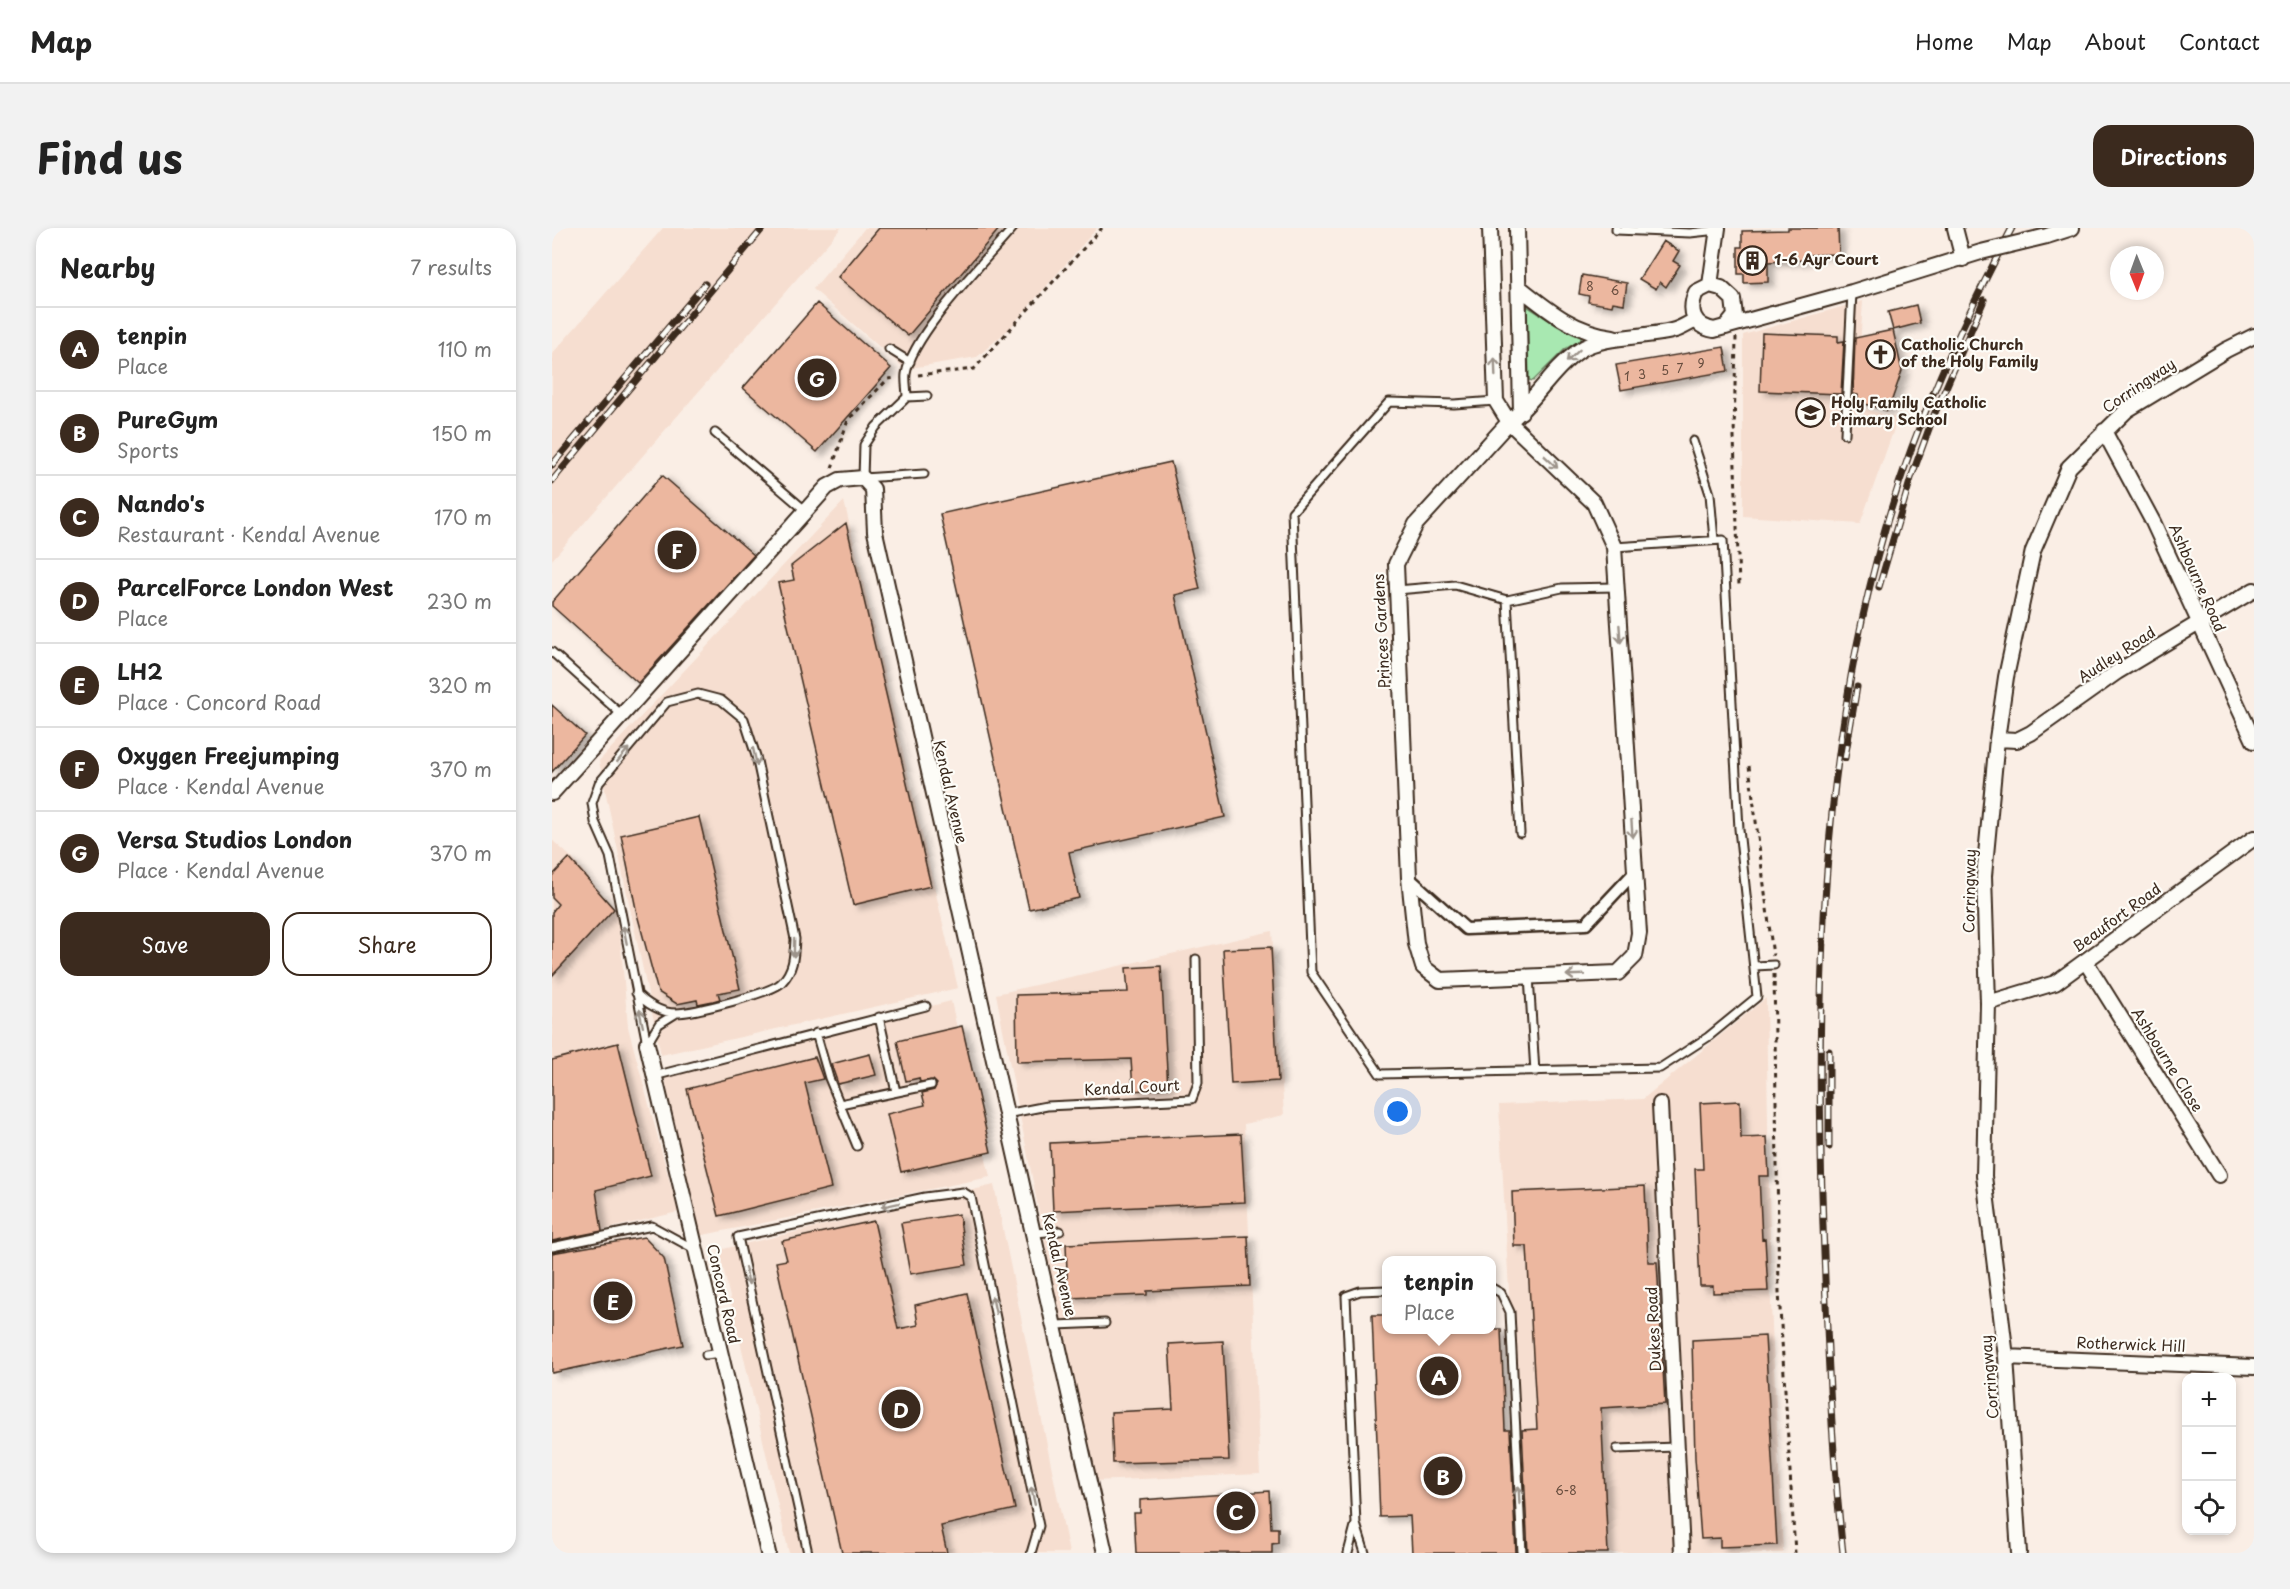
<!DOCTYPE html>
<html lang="en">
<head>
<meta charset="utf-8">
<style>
	:root { --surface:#fff; --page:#f2f2f2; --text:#222; --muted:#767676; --line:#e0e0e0; --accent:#3b2a1e }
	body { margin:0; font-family:"Playpen Sans",sans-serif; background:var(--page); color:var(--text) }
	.controls { position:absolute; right:18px; bottom:18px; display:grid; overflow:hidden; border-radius:12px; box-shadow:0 3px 9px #0003 }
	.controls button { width:54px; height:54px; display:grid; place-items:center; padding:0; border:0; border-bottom:2px solid var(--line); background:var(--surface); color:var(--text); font:30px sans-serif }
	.compass { position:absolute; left:1558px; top:18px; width:54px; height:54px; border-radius:50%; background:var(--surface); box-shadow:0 3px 9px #0003; rotate:179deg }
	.you { position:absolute; left:846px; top:884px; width:21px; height:21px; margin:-15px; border:4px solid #fff; border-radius:50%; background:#1a73e8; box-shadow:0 0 0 9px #1a73e833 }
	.badge { display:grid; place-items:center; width:39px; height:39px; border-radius:50%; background:var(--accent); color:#fff; font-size:20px; font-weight:700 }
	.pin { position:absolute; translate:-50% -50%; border:3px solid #fff; box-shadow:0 2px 6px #0006 }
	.popup { position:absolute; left:830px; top:1028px; width:114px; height:78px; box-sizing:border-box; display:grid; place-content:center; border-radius:12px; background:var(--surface); filter:drop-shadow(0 2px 4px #0005); font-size:20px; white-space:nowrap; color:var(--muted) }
	.popup b { font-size:22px; color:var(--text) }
	.popup::after { content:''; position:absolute; left:50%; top:100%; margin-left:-12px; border:12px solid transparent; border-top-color:var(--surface) }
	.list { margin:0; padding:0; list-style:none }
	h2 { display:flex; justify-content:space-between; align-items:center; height:78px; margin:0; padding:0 24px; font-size:26px }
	h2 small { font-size:20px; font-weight:400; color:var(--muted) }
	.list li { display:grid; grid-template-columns:39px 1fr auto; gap:18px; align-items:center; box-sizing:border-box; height:84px; padding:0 24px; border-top:2px solid var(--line) }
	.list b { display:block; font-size:22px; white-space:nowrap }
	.list p { margin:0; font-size:20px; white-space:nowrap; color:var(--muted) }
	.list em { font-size:20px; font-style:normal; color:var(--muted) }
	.actions { display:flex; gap:12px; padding:18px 24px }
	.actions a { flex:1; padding:14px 0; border:2px solid var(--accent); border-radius:18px; text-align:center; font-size:21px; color:var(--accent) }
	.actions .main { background:var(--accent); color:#fff }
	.icon { flex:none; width:33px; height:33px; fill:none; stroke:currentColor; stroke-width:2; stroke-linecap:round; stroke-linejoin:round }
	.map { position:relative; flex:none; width:1702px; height:1325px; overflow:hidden; border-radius:18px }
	header { display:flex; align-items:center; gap:36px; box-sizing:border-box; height:84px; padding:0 30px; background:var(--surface); border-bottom:2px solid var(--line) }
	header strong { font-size:28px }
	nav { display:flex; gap:33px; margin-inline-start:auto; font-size:21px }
	.intro { display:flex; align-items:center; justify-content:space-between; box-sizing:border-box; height:144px; padding:0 36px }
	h1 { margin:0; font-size:42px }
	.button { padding:15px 27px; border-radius:18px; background:var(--accent); color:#fff; font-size:21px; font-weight:700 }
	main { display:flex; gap:36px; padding:0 36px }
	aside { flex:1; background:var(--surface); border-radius:18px; box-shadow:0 3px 9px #0003 }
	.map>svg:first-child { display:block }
	.built { fill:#f6ded0 }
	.green { fill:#a8e8b1; stroke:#728968; stroke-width:1.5 }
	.building { fill:#ecb79f; stroke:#3b2a1e; stroke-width:1.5; filter:url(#shadow) }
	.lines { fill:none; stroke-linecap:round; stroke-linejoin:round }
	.service-casing { stroke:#3b2a1e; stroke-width:11 }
	.pedestrian-casing { stroke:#3b2a1e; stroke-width:15 }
	.minor-casing { stroke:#3b2a1e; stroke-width:18 }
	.path { stroke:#3b2a1e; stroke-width:3; stroke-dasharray:4.5 4.5; stroke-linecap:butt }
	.service { stroke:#fdfcf7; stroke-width:7 }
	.pedestrian { stroke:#fdfcf7; stroke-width:10 }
	.minor { stroke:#fdfcf7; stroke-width:14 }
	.rail-casing { stroke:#3b2a1e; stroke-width:7 }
	.rail { stroke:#fdfcf7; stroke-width:4.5; stroke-dasharray:14; stroke-linecap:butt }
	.minor-bridge-casing { stroke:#3b2a1e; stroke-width:18; stroke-linecap:butt }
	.minor-bridge { stroke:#fdfcf7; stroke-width:14 }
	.oneway { stroke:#9c938a }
	.labels { text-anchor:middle; stroke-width:4.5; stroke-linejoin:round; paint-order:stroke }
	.number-label { font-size:12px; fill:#674d3e }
	.poi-label { font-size:15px; font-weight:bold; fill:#3b2a1e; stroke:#fdfcf7; text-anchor:start }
	.street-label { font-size:15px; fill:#3b2a1e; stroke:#fdfcf7 }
</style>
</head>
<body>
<header>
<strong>Map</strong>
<nav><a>Home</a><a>Map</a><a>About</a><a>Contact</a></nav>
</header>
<div class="intro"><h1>Find us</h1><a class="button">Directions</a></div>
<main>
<aside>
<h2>Nearby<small>7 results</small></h2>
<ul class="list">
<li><span class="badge">A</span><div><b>tenpin</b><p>Place</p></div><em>110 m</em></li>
<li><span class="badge">B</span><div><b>PureGym</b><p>Sports</p></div><em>150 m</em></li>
<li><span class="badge">C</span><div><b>Nando's</b><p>Restaurant · Kendal Avenue</p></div><em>170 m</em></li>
<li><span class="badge">D</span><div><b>ParcelForce London West</b><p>Place</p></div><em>230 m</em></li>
<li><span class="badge">E</span><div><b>LH2</b><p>Place · Concord Road</p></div><em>320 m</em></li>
<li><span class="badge">F</span><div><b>Oxygen Freejumping</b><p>Place · Kendal Avenue</p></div><em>370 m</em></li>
<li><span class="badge">G</span><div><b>Versa Studios London</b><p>Place · Kendal Avenue</p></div><em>370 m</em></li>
</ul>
<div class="actions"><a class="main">Save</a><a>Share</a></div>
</aside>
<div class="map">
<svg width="1702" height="1325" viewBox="0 0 1702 1325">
	<defs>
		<filter id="shadow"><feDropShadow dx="6" dy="4" stdDeviation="3" flood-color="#0004"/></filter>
	</defs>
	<rect width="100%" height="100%" fill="#faeee5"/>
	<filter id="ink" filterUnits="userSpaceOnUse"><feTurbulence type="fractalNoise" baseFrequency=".0167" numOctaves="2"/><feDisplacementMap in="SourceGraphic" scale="12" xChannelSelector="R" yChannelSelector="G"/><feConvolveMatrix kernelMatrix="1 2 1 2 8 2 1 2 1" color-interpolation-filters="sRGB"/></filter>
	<g filter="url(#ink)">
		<path class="built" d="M 111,0 L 289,0 L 0,332 L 0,126 Z
			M 313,0 L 545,0 L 458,100 L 425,129 L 353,141 L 261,61 Z
			M 1311,73 L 1304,179 L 1346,190 L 1308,296 L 1191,288 L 1191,107 Z
			M 292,273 L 406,760 L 109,827 L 47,533 Z
			M 0,612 L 19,629 L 66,685 L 76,799 L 126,984 L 0,1014 Z
			M 720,703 L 732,887 L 692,896 L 708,1246 L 540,1253 L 444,766 Z
			M 1214,770 L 1219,1076 L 1231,1325 L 971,1325 L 947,877 L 1091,871 Z
			M 399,773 L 438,949 L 146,1008 L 112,846 Z
			M 442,957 L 517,1325 L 237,1325 L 167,1022 Z"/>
		<path class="green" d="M 975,78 L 1011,101 L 1029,107 L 1029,112 L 1013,121 L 981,153 L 977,152 Z"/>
		<path class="building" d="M 327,0 L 448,0 L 356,108 L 286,49 Z
			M 1236,0 L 1286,0 L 1287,26 L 1254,27 L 1254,32 L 1216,34 L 1216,54 L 1192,55 L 1192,46 L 1186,46 L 1186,19 L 1190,19 L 1190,3 L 1236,2 Z
			M 1111,13 L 1127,23 L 1121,33 L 1128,37 L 1114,59 L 1108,54 L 1104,61 L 1087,51 Z
			M 1030,47 L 1075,55 L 1072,76 L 1061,74 L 1060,78 L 1036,74 L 1037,68 L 1027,66 Z
			M 265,75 L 339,140 L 265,224 L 191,160 Z
			M 1364,77 L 1368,95 L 1341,102 L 1336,84 Z
			M 1341,102 L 1350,143 L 1336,183 L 1306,174 L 1306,167 L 1301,166 L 1303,110 Z
			M 1210,105 L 1286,108 L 1286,114 L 1292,113 L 1289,166 L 1208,163 Z
			M 1172,119 L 1176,143 L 1069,162 L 1064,137 Z
			M 619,234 L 648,361 L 623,367 L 673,589 L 517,624 L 527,670 L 477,681 L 388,286 Z
			M 110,247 L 202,327 L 86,455 L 0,378 L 0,374 Z
			M 294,295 L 379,658 L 301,677 L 226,355 L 242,352 L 239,338 Z
			M 0,477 L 33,507 L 0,544 Z
			M 147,589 L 188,761 L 166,765 L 168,771 L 161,773 L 146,776 L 145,772 L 125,776 L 106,764 L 85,686 L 69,607 Z
			M 17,630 L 62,681 L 0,748 L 0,684 L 6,676 L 0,670 L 0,648 Z
			M 719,719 L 726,853 L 679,856 L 671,721 Z
			M 609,738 L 616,860 L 581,863 L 579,831 L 465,834 L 464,767 L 576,764 L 574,740 Z
			M 410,798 L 439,924 L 349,944 L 335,886 L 373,877 L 370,865 L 382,862 L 385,856 L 381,852 L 368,854 L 367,850 L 354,853 L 345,813 Z
			M 66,815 L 99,948 L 44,962 L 50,1003 L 0,1013 L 0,832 Z
			M 318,826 L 324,847 L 286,856 L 279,836 Z
			M 263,829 L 271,851 L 253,855 L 279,960 L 167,988 L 135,861 Z
			M 1188,873 L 1189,910 L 1215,909 L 1217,948 L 1207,948 L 1210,1011 L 1213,1010 L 1216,1063 L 1161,1065 L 1161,1058 L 1148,1058 L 1143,941 L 1151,941 L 1148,875 Z
			M 689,906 L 693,974 L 501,983 L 498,915 Z
			M 1093,958 L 1096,1034 L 1105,1034 L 1113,1176 L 1049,1180 L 1056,1325 L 976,1325 L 970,1202 L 985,1201 L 975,1018 L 962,1018 L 960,964 Z
			M 407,986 L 415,1037 L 358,1046 L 349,995 Z
			M 322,993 L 346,1101 L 366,1097 L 363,1077 L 415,1065 L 463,1281 L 389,1298 L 395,1325 L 290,1325 L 224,1034 L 235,1032 L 230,1013 Z
			M 696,1008 L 698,1058 L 595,1063 L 595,1067 L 516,1070 L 514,1016 Z
			M 92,1009 L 112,1030 L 131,1117 L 0,1145 L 0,1025 Z
			M 820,1087 L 834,1087 L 834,1101 L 949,1101 L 953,1202 L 958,1202 L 964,1325 L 860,1325 L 858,1288 L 828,1289 Z
			M 1213,1108 L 1225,1317 L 1168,1319 L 1168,1310 L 1149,1311 L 1143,1230 L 1140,1112 Z
			M 671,1113 L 677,1232 L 561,1235 L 559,1184 L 621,1181 L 617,1116 Z
			M 717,1263 L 719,1300 L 726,1300 L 726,1315 L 720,1316 L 720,1325 L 584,1325 L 582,1285 L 588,1285 L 588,1272 Z"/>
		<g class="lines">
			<defs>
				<path id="service" d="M 1064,0 L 1064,2 L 1138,5 L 1166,2
					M 337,121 L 358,134
					M 355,169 C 355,162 353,153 354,146 C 360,106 433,33 461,0
					M 944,173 L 902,176 L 837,174 L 740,284 L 759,744 L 828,846 L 1108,840 L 1156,809 L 1205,769 L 1187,601 L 1171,312 L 1062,319
					M 163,205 L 254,283
					M 1293,206 L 1300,64
					M 1141,213 L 1158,266 L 1162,312
					M 372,246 L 311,250 L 312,217 L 324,199 L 355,169 L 375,168
					M 845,362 L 903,357 L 955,372
					M 0,424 L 70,487
					M 968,605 L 955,372 L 1010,360 L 1065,359
					M 1203,738 L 1222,737
					M 977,748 L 983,844
					M 84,765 C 93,775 109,785 124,785 C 140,785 221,765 230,754 C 242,741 242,728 243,711 L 204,528 L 192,491 L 169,472 L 146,466 L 115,474 L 47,555 L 40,575 L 43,594 L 58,628 L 95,816
					M 327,789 L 344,864
					M 264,805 L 277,850 L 305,918
					M 95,816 L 107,796 L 123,786
					M 102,848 L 374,778
					M 288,876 L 379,857
					M 454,886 L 495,878 L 640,871 L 646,855 L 644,731
					M 483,1005 L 508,1003
					M 0,1019 L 100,998 L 144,1022
					M 940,1060 L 949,1065 L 958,1084 L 970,1325
					M 504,1097 L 553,1095
					M 154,1127 L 168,1125
					M 1065,1221 L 1125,1219
					M 256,1325 L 186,1009 L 373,969 L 411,964 L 419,969 L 487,1298 L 479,1325
					M 796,1325 L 803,1298
					M 813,1325 L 804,1296 L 794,1068 L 808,1063 L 834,1062"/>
				<path id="pedestrian" d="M 857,650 L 914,701 L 1034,696 L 1082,645"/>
				<path id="minor" d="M 938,0 L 944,173 L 957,194 L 1042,275 L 1062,319 L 1087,705 L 1083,728 L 1066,745 L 888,752 L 871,739 L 864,716 L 857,650 L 844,336 L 864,296 L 957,194 C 983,173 1000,141 1028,122 C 1051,107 1096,110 1123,102 C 1130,100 1137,95 1144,92
					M 965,0 L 969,184
					M 1403,0 L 1411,31
					M 1495,8 L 1520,0
					M 1158,57 L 1144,64 C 1136,83 1141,98 1162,102 L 1300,64 L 1429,24
					M 1158,57 L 1169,60 L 1181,71 L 1183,88 L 1174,99
					M 1158,57 L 1166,0
					M 967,59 C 997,83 1022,104 1061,109
					M 1552,203 L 1601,294 L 1702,513
					M 1445,511 L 1465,512 L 1479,505 L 1565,444 L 1702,362
					M 0,565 L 275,259 L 288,252 L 311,250 L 321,261 L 323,304 L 553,1325
					M 1534,734 L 1667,947
					M 1436,775 L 1503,755 L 1702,610
					M 95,816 L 216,1325
					M 1108,876 L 1130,1325
					M 1454,1129 L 1702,1139
					M 1467,1325 L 1454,1129 L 1432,948 L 1436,775 L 1432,648 L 1445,511 L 1454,449 L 1481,323 L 1517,239 L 1575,182 L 1674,122 L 1702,108"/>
			</defs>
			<use href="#service" class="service-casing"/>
			<use href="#pedestrian" class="pedestrian-casing"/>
			<use href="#minor" class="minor-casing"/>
			<path class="path" d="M 1184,109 L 1182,209 L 1187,358
				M 366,147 L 422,141 L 550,0
				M 280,240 L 296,192 L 336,151 L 344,150
				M 1197,538 L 1221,728
				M 1222,746 L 1227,1064 L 1243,1325"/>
			<use href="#service" class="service"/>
			<use href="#pedestrian" class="pedestrian"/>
			<use href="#minor" class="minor"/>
			<defs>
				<path id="rail" d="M 0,237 L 153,56
					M 0,253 L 211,0
					M 1327,359 L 1359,250 L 1382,187 L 1432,72
					M 1293,530 L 1305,459
					M 1277,919 L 1277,823
					M 1291,1325 C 1279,1216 1275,1107 1271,998 C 1263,765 1268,527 1333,301 C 1363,196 1409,97 1460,0"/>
			</defs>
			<use href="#rail" class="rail-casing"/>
			<use href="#rail" class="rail"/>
			<defs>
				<path id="minor-bridge" d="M 1429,24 L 1495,8"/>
			</defs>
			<use href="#minor-bridge" class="minor-bridge-casing"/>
			<use href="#minor-bridge" class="minor-bridge"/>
		</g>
		<defs><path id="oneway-shaft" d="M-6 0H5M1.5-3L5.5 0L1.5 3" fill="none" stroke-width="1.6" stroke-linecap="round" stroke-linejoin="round" transform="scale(1.5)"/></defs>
		<g class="oneway">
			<use href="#oneway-shaft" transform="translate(1021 128) rotate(137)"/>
			<use href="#oneway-shaft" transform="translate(943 139) rotate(-92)"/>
			<use href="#oneway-shaft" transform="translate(999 234) rotate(43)"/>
			<use href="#oneway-shaft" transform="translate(1068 406) rotate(86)"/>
			<use href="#oneway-shaft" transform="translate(71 527) rotate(-50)"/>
			<use href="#oneway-shaft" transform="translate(203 529) rotate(77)"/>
			<use href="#oneway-shaft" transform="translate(1080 601) rotate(86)"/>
			<use href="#oneway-shaft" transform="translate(73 707) rotate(-101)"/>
			<use href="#oneway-shaft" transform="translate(242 720) rotate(91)"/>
			<use href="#oneway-shaft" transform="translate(1023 747) rotate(178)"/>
			<use href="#oneway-shaft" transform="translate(89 790) rotate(-102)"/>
			<use href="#oneway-shaft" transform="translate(338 977) rotate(168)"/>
			<use href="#oneway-shaft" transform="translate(195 1048) rotate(77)"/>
			<use href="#oneway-shaft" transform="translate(442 1077) rotate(-102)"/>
			<use href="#oneway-shaft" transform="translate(967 1267) rotate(-93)"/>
			<use href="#oneway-shaft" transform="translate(481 1268) rotate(-102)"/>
		</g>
	</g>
	<defs>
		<symbol id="building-ring" viewBox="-11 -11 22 22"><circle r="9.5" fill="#fdfcf7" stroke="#3b2a1e" stroke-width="1.5"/><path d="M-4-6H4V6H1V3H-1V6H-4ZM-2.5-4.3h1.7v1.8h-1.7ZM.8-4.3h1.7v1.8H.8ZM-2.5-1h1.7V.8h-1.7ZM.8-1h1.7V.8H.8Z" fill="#3b2a1e"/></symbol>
		<symbol id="church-ring" viewBox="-11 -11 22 22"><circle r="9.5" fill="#fdfcf7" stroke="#3b2a1e" stroke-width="1.5"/><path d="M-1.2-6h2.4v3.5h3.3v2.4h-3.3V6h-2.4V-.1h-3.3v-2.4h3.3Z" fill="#3b2a1e"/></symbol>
		<symbol id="school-ring" viewBox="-11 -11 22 22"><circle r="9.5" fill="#fdfcf7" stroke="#3b2a1e" stroke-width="1.5"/><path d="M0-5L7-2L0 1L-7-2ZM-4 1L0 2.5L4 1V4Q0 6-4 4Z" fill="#3b2a1e"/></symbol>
	</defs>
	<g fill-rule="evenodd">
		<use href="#building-ring" x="1184" y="16" width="33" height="33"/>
		<use href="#church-ring" x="1312" y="110" width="33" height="33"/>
		<use href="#school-ring" x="1242" y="168" width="33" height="33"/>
	</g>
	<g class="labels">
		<g class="number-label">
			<text x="1038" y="63">8</text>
			<text x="1063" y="67">6</text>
			<text x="1149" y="140">9</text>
			<text x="1128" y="145">7</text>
			<text x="1113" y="147">5</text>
			<text x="1090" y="151">3</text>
			<text x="1075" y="153">1</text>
			<text x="1014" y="1267">6-8</text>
		</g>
		<g class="poi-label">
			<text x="1222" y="37">1-6 Ayr Court</text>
			<text x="1349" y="122">Catholic Church<tspan x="1349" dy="17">of the Holy Family</tspan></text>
			<text x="1279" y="180">Holy Family Catholic<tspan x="1279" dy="17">Primary School</tspan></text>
		</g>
		<g class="street-label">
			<text transform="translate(1587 158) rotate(-34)" y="5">Corringway</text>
			<text transform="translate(1645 350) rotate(66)" y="5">Ashbourne Road</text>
			<text transform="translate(830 403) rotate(-93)" y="5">Princes Gardens</text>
			<text transform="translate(1565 427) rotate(-33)" y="5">Audley Road</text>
			<text transform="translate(398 564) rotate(77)" y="5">Kendal Avenue</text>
			<text transform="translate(1418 663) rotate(-89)" y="5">Corringway</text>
			<text transform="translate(1565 690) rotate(-36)" y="5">Beaufort Road</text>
			<text transform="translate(1615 832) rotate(58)" y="5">Ashbourne Close</text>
			<text transform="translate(580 860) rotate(-3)" y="5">Kendal Court</text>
			<text transform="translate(507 1037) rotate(77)" y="5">Kendal Avenue</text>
			<text transform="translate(171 1066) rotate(77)" y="5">Concord Road</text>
			<text transform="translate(1102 1101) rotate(-93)" y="5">Dukes Road</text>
			<text transform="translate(1579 1117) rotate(2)" y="5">Rotherwick Hill</text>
			<text transform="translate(1438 1149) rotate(-95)" y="5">Corringway</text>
		</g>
	</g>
</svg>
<div class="controls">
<button>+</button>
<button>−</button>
<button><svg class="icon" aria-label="locate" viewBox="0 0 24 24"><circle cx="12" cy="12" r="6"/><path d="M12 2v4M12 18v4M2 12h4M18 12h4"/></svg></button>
</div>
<svg class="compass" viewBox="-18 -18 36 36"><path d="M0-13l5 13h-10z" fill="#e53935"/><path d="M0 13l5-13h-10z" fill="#767676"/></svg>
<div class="you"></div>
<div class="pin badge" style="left:887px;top:1148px">A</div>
<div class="popup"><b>tenpin</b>Place</div>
<div class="pin badge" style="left:891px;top:1248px">B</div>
<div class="pin badge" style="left:684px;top:1283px">C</div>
<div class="pin badge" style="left:349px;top:1181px">D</div>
<div class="pin badge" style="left:61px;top:1073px">E</div>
<div class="pin badge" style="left:125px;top:322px">F</div>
<div class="pin badge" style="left:265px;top:150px">G</div>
</div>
</main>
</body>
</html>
